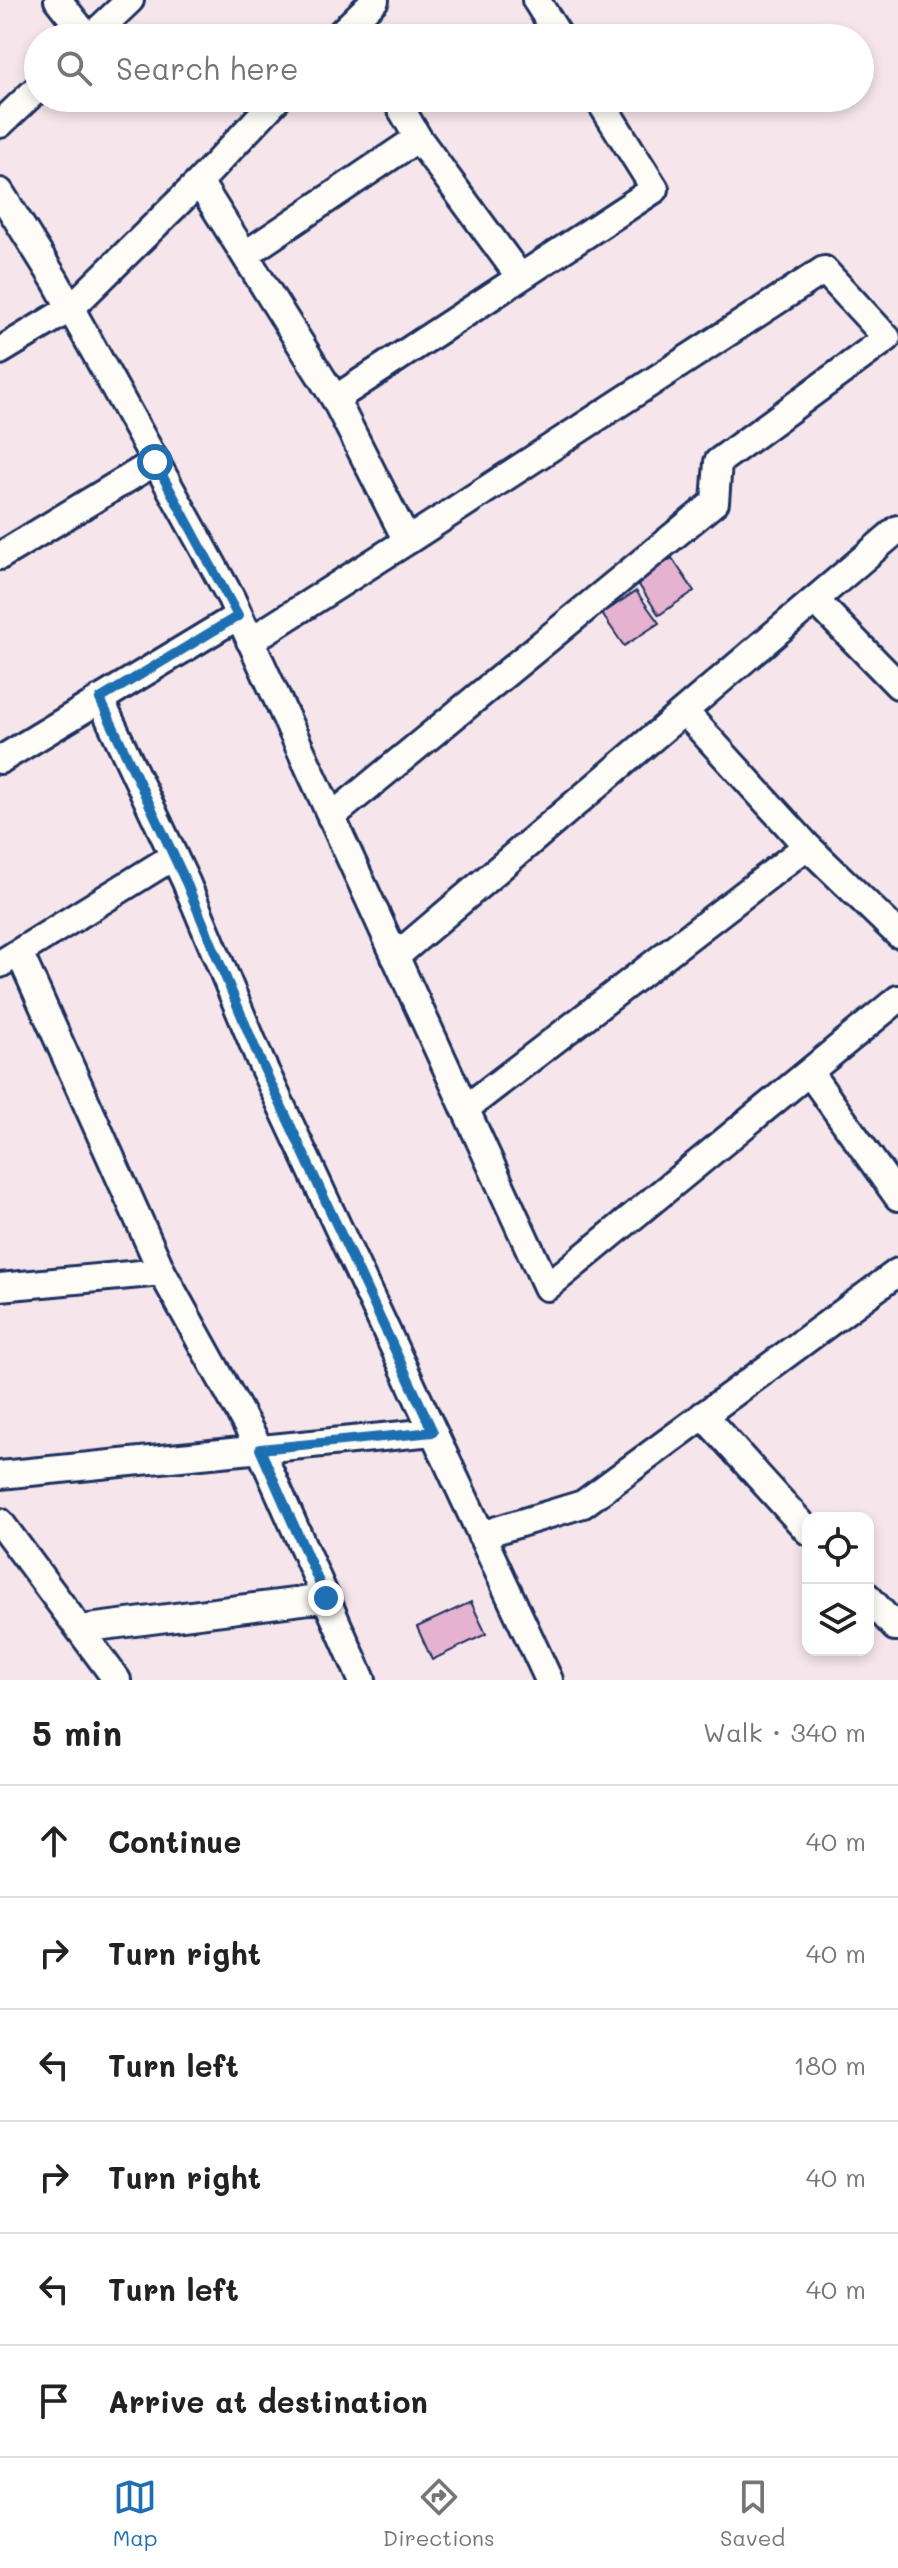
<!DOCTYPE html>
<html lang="en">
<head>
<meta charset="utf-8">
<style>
	:root { --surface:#fff; --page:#f6f6f6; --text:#222; --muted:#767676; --line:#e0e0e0; --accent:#1f6fb2 }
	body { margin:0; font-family:Mali,sans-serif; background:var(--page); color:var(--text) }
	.controls { position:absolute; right:24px; bottom:24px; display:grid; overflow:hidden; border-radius:16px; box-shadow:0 4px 12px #0003 }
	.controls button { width:72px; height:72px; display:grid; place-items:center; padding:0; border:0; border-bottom:2px solid var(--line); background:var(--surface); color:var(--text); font:40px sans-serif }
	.stop { position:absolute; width:24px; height:24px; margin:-18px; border:6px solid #1f6fb2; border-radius:50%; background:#fff }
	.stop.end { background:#1f6fb2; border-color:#fff; box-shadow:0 2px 8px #0008 }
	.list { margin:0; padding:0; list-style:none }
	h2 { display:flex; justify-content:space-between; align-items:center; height:104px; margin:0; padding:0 32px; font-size:34px }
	h2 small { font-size:26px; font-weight:400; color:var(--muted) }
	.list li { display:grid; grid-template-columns:52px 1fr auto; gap:24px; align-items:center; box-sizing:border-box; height:112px; padding:0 32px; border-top:2px solid var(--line) }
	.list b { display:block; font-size:30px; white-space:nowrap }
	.list em { font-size:26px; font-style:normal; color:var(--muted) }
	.icon { flex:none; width:44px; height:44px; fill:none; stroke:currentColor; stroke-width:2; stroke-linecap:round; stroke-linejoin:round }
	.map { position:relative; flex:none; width:898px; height:1680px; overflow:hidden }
	.search { position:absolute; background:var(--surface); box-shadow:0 4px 12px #0003; left:24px; right:24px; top:24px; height:88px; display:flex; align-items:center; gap:20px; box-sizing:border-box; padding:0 28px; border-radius:44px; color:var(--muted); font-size:30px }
	.sheet { height:776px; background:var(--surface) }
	nav { display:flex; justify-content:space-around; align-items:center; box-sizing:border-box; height:112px; border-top:2px solid var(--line); background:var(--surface); font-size:22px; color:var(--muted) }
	nav a { display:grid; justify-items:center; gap:4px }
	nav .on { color:var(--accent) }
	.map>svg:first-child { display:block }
	.building { fill:#e5b2d0; stroke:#1b2f5e; stroke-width:2 }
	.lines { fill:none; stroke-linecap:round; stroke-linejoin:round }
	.minor-casing { stroke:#1b2f5e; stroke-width:32 }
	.minor { stroke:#fdfcf7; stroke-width:26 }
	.route { stroke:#1f6fb2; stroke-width:10 }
</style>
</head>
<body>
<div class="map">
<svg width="898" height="1680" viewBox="0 0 898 1680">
	<rect width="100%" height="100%" fill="#f6e6eb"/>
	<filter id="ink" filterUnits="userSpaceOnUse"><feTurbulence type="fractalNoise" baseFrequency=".0125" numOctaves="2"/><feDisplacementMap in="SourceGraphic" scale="16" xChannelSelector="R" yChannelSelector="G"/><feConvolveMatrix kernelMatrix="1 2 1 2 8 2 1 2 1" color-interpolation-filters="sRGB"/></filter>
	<g filter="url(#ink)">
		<path class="building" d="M 672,558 L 694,591 L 659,615 L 637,582 Z
			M 636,591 L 659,623 L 624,646 L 602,614 Z
			M 471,1602 L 486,1634 L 432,1660 L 417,1627 Z"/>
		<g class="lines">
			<defs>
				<path id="minor" d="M 58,0 L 88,38
					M 536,0 L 560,38
					M 90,38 L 130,0
					M 336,38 L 375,0
					M 395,98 L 418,138 L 520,277
					M 0,124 L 38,88
					M 199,182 L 335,399
					M 0,192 L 55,280 L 231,598 L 547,1287 L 898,999
					M 246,254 L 418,138
					M 0,351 L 71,308 L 199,182 L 278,98
					M 0,556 L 155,462
					M 815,600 L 898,685
					M 250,641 L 407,541
					M 100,699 L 186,882 L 260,1060 L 549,1680
					M 684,711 L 807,846 L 898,934
					M 0,760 L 238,616
					M 331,817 L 715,502 L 718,462 L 887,338 L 824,270 L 407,541 L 335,399 L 655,189 L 598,98
					M 19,952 L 162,1272 L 260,1449 L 362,1680
					M 395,957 L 898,529
					M 0,964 L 174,856
					M 809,1072 L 898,1197
					M 465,1109 L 807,846
					M 0,1287 L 162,1272
					M 703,1415 L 808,1531
					M 0,1475 L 433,1432
					M 0,1522 L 117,1680
					M 481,1535 L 583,1504 L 898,1272
					M 868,1597 L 895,1627 L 898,1627
					M 80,1629 L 326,1598"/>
			</defs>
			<use href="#minor" class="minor-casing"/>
			<use href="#minor" class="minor"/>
		</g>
	</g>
	<g class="lines" filter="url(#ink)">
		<path class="route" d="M 155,462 L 238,616 L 100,699 L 186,882 L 260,1060 L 433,1432 L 260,1449 L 326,1598"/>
	</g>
</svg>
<div class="controls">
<button><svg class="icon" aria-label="locate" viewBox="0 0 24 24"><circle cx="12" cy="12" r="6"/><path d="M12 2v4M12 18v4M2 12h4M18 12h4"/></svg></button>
<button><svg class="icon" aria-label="layers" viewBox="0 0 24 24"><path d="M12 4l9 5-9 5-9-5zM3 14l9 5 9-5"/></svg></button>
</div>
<div class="stop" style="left:155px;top:462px"></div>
<div class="stop end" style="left:326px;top:1598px"></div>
<div class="search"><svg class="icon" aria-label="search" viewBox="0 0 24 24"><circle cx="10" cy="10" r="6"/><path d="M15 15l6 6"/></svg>Search here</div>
</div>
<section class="sheet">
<h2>5 min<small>Walk · 340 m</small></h2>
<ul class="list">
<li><svg class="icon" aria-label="ahead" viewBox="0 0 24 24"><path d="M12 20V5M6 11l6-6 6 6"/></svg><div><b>Continue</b></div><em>40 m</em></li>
<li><svg class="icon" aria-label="right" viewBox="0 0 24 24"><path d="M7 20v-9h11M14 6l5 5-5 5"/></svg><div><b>Turn right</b></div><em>40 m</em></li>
<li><svg class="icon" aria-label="left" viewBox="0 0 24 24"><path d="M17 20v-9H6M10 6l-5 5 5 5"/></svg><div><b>Turn left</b></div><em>180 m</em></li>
<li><svg class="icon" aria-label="right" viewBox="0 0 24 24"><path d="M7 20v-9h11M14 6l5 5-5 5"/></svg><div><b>Turn right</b></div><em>40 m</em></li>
<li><svg class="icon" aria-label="left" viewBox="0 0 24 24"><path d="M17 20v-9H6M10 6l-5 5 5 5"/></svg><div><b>Turn left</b></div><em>40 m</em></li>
<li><svg class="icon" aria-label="arrive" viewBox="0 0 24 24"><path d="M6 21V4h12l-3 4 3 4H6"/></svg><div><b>Arrive at destination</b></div></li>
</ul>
</section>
<nav>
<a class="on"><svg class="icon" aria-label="map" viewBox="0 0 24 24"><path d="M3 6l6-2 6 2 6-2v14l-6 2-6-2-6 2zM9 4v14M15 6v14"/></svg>Map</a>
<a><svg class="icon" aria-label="directions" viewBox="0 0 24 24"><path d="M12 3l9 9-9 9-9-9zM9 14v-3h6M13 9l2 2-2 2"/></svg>Directions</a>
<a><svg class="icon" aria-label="saved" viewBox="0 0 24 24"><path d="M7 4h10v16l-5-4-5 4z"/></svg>Saved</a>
</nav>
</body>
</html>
